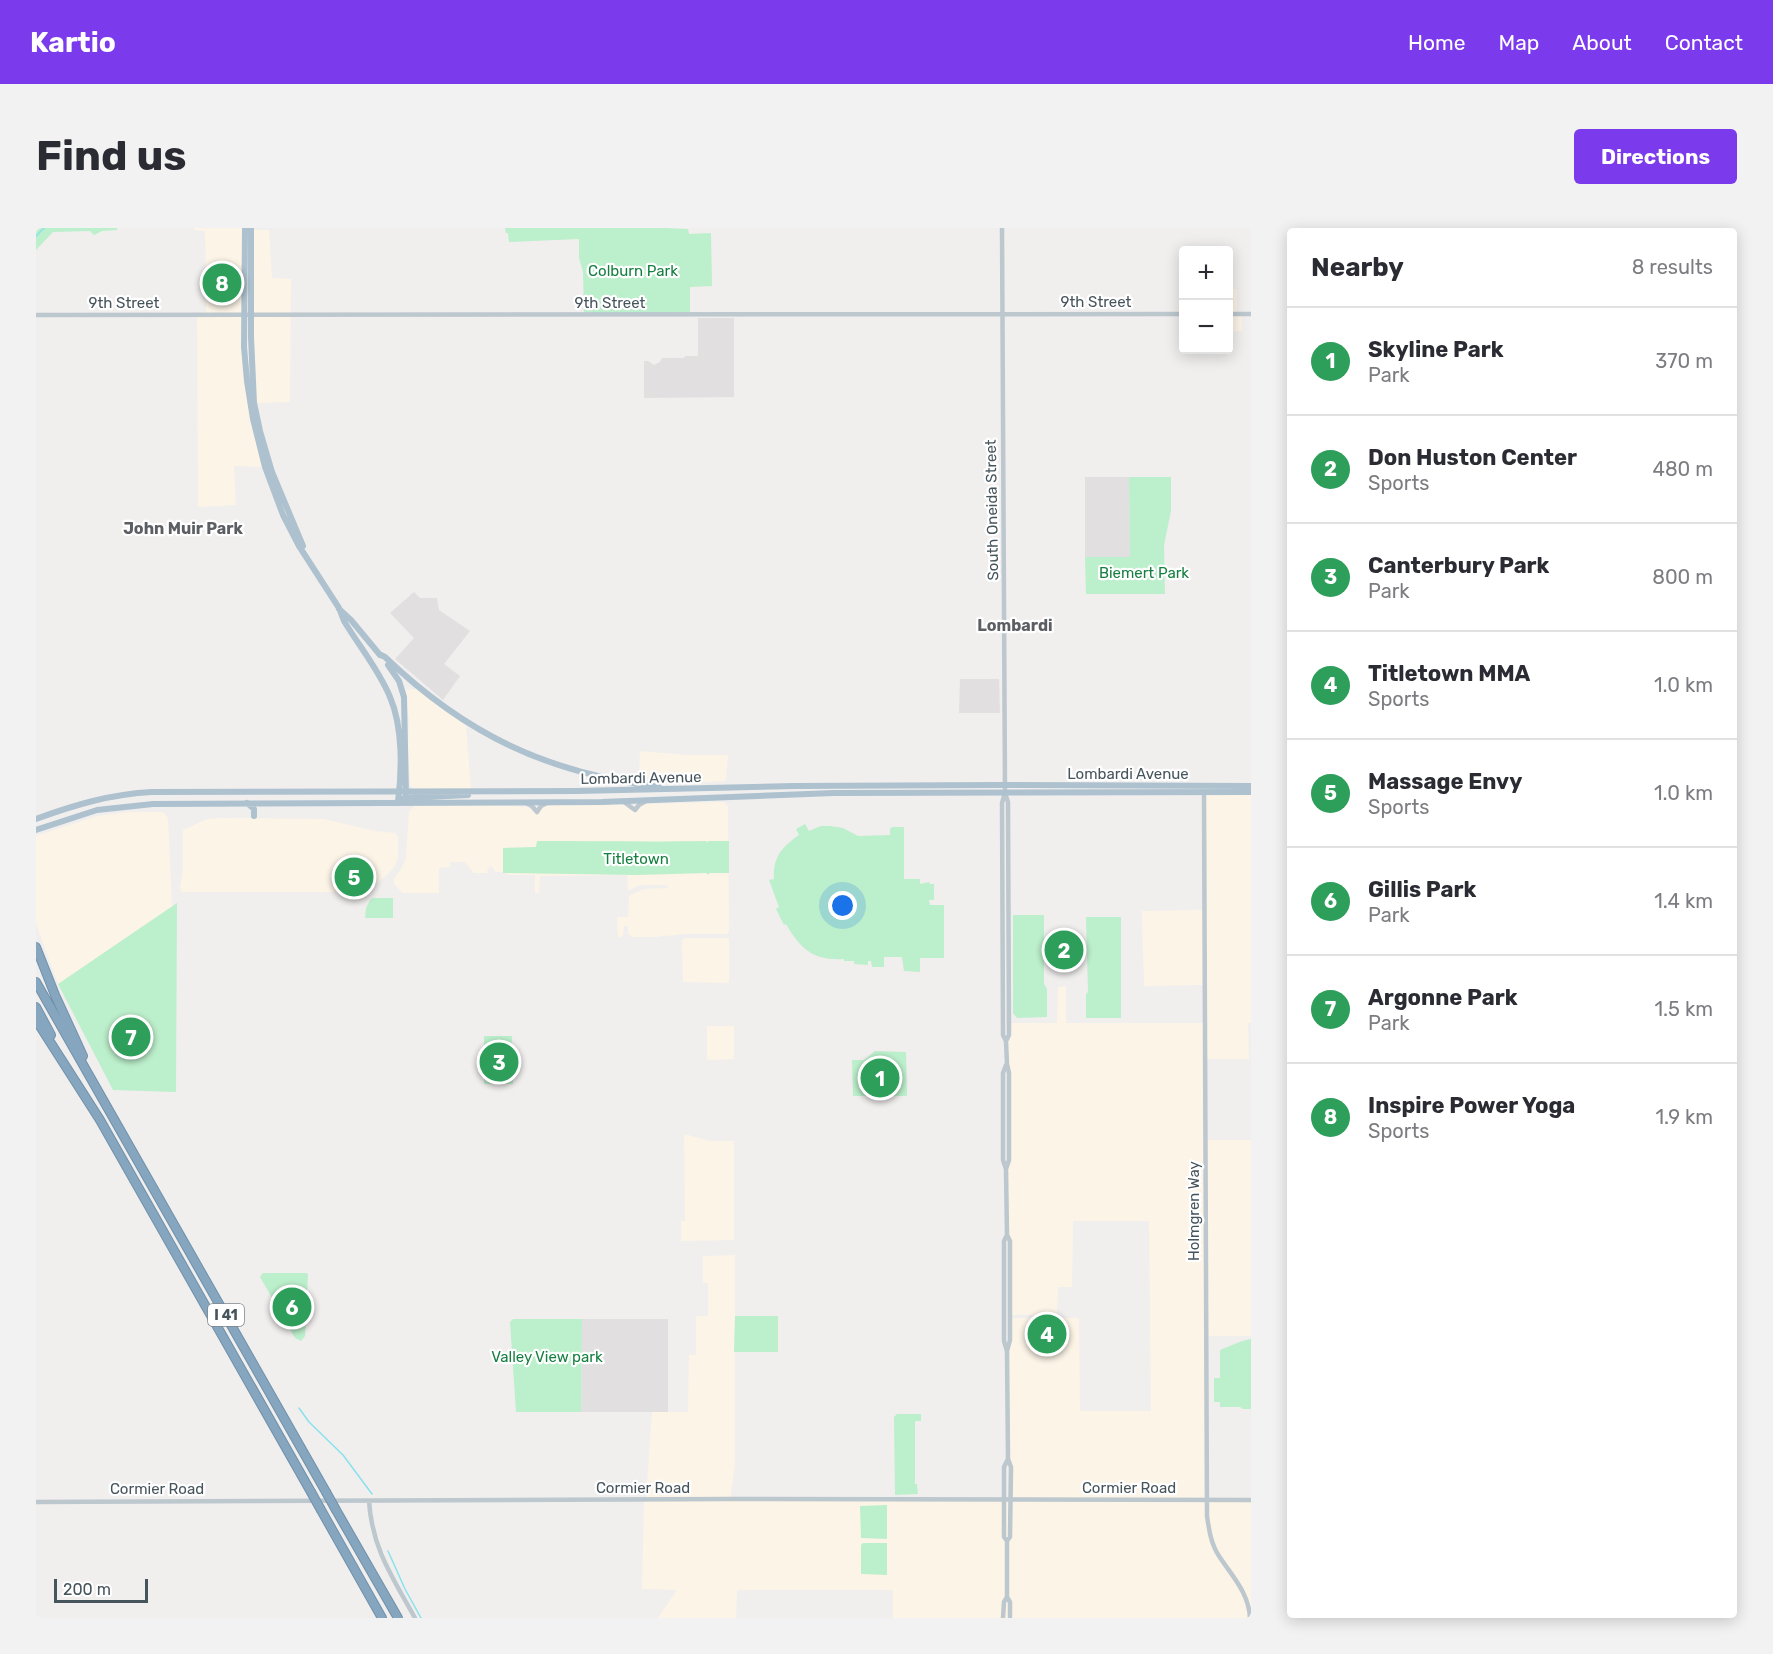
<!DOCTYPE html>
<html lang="en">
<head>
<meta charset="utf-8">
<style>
	:root { --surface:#fff; --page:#f2f2f3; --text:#2b2b33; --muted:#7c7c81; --line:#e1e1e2; --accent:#7c3aed }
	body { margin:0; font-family:Rubik,sans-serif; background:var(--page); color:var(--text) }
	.controls { position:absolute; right:18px; top:18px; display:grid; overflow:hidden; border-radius:6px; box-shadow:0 3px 15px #0003 }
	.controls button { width:54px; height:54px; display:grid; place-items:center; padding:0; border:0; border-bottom:2px solid var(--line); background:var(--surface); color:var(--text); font:30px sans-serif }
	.scale { position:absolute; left:18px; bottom:15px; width:94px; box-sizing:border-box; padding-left:6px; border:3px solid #46545c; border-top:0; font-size:16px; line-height:21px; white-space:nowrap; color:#46545c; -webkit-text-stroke:4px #fff; paint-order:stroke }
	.you { position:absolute; left:807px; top:678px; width:21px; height:21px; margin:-15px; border:4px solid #fff; border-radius:50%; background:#1a73e8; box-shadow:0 0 0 9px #1a73e833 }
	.badge { display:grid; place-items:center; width:39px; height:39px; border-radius:50%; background:var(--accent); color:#fff; font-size:20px; font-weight:700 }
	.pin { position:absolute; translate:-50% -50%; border:3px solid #fff; box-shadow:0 2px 6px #0006 }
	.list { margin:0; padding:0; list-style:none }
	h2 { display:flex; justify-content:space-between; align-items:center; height:78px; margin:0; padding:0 24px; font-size:26px }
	h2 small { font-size:20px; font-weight:400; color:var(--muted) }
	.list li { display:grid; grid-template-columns:39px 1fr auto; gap:18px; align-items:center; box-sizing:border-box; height:108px; padding:0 24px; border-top:2px solid var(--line) }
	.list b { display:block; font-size:22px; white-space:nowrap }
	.list p { margin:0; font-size:20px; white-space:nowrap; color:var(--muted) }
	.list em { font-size:20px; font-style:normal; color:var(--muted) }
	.map { position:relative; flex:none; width:1215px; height:1390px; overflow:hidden; border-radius:6px }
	header { display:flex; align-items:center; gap:36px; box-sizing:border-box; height:84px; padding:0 30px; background:var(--accent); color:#fff }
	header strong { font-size:28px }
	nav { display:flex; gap:33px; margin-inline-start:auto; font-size:21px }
	.intro { display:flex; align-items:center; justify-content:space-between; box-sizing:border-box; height:144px; padding:0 36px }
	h1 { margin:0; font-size:42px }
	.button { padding:15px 27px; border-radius:6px; background:var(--accent); color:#fff; font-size:21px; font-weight:700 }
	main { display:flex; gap:36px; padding:0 36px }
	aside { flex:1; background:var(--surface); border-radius:6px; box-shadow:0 3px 15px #0003 }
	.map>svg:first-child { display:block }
	.commercial { fill:#fcf4e7 }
	.education { fill:#e2dfe1 }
	.green { fill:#bcefcb }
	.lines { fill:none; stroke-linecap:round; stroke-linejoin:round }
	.stream { stroke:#88e2ed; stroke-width:1.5 }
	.highway-casing { stroke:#7091aa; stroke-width:10 }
	.minor { stroke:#bcc7ce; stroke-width:4.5 }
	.major { stroke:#adc1ce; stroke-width:6 }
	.highway { stroke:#85a6be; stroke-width:8 }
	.highway-bridge-casing { stroke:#7091aa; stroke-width:10; stroke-linecap:butt }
	.highway-bridge { stroke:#85a6be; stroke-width:8 }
	.labels { text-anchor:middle; stroke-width:4.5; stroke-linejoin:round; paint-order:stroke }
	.shield { fill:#fff; stroke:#7e878d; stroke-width:1.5 }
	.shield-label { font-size:14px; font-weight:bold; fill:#46545c }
	.park-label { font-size:15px; fill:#157f40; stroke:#fff }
	.street-label { font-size:15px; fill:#46545c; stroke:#fff }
	.neighbourhood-label { font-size:16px; font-weight:bold; fill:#5b5f63; stroke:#fff }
</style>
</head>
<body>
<header>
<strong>Kartio</strong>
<nav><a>Home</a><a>Map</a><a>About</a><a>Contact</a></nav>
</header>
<div class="intro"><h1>Find us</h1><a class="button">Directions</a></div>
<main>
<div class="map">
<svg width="1215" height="1390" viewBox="0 0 1215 1390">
	<rect width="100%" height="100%" fill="#f1eeee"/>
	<path class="commercial" d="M 158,0 L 209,0 L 208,119 L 229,239 L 198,238 L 200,277 L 162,279 L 161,88 L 170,87 L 170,45 L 169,5 L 168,3 L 158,2 Z
		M 215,2 L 233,2 L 236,50 L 255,51 L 254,174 L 218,175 Z
		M 1192,61 L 1201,61 L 1201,85 L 1206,86 L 1206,103 L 1193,104 Z
		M 380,461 L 430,498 L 435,561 L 378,561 L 374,557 L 372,516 L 373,493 L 369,462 Z
		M 604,523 L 651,527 L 692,527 L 690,551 L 689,553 L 668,554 L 603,548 Z
		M 1168,564 L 1215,564 L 1215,795 L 1212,795 L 1213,831 L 1170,831 L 1170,912 L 1215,912 L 1215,1108 L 1171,1108 L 1171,1272 L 1215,1272 L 1215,1390 L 857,1390 L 857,1362 L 701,1362 L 700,1390 L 622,1390 L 641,1362 L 606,1361 L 608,1273 L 610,1272 L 616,1184 L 652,1184 L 653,1127 L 660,1127 L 660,1088 L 672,1088 L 672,1055 L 667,1055 L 667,1028 L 699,1027 L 699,1237 L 694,1271 L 974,1272 L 975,1239 L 972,1231 L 972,1185 L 974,1090 L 1043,1090 L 1044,1183 L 1115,1183 L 1113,993 L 1037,993 L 1036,1059 L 1022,1059 L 1021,1087 L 974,1087 L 974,1013 L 971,1007 L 970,941 L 973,932 L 971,836 L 973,795 L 1021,795 L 1022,759 L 1030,758 L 1030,795 L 1169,795 L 1169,757 L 1108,758 L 1106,683 L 1169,682 Z
		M 685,574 L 689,575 L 692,579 L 693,703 L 692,706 L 648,706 L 620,709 L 597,709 L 592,706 L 592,698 L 588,698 L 587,708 L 582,710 L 581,689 L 592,689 L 593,668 L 608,661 L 632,660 L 631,657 L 609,657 L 601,658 L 592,663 L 591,647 L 504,648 L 503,665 L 499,665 L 499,647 L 473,647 L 467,644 L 460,644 L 455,638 L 451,641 L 452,645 L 438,645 L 429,634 L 414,634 L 414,639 L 403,640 L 403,665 L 367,665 L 358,656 L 358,651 L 365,641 L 370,630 L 373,584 L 378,578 L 459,577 L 492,579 L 498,584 L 508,578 L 525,577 L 589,577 L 596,583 L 601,583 L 604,578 L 608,576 Z
		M 94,584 L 127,584 L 132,590 L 136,679 L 22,756 L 0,696 L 0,608 L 61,588 Z
		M 187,590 L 288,591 L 339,603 L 359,605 L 362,609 L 362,629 L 359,638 L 352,646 L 330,664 L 146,664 L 144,661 L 147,640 L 147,602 L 171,591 Z
		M 649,710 L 693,710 L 693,754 L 689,755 L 647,754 L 646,712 Z
		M 671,798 L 698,798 L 698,831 L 671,832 Z
		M 648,906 L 674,913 L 698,913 L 698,1012 L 645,1013 L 645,993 L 649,993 Z"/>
	<path class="education" d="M 662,90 L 698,90 L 698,169 L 608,170 L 608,133 L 612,133 L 618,137 L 624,134 L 626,130 L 648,130 L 649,128 L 662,128 Z
		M 1049,249 L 1093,249 L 1094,329 L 1049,329 Z
		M 378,364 L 384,370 L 401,370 L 403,382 L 434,403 L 408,436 L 424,448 L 407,472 L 359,431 L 378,410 L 354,385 Z
		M 924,451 L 963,451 L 964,485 L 923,485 Z
		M 546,1091 L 632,1091 L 632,1184 L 545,1184 Z"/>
	<path class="green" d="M 0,0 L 81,0 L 81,2 L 66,3 L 58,7 L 54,3 L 17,4 L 0,22 Z
		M 469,0 L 629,0 L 652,1 L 653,6 L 675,5 L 676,58 L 654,59 L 654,87 L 548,87 L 547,44 L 543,30 L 543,11 L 473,14 L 472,5 L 470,5 Z
		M 1093,249 L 1135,249 L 1135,283 L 1128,317 L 1129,366 L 1050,366 L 1049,329 L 1094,329 Z
		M 769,596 L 773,603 L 785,598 L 794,598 L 807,600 L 822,608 L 854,607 L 854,601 L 856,599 L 868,599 L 868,651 L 884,651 L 884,656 L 893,654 L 894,656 L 898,656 L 898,672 L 893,672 L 894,677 L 908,677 L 908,730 L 884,730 L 884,744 L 868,743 L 866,729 L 848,729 L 848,739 L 836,739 L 835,733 L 832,733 L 832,737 L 818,736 L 818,733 L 808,733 L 808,731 C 778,733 764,721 750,696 L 748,697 L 740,681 L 743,679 L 733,652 L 738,651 C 737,631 744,620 763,607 L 760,601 Z
		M 501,613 C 557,613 616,614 670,613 L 671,615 L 672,613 L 693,613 L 693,645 L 674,645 L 671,647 L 671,645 L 601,647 L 467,645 L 467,620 L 500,619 Z
		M 337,670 L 357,670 L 357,690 L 329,690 L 330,680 L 334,672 Z
		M 141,675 L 140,864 L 77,862 L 22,756 Z
		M 977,687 L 1008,687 L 1008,756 L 1011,761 L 1011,789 L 981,790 L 977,785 Z
		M 1050,689 L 1085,689 L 1085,790 L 1050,790 L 1050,766 L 1052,764 Z
		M 448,808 L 476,808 L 477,856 L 448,856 Z
		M 839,823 L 870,824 L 871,868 L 817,868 L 816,832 L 828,832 Z
		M 227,1045 L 270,1045 L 272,1046 L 269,1108 L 265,1113 L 259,1110 L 224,1049 Z
		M 699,1088 L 742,1088 L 742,1124 L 698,1124 Z
		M 477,1091 L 546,1091 L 545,1184 L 480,1184 L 474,1094 Z
		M 1215,1111 L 1215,1181 L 1207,1181 L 1204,1179 L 1184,1179 L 1184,1174 L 1178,1174 L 1178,1150 L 1184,1150 L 1184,1122 L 1206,1113 Z
		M 861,1186 L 885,1186 L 885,1193 L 879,1193 L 879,1256 L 881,1256 L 882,1266 L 859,1267 L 858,1189 Z
		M 851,1277 L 851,1311 L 825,1310 L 824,1278 Z
		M 827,1315 L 851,1315 L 851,1347 L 825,1346 L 825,1317 Z"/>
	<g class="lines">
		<path class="stream" d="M 0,8 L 8,0
			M 263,1180 L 273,1194 L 307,1227 L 336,1266
			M 352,1323 L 369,1361 L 385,1390"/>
		<defs>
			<path id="highway" d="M 0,719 L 19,767 L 47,828
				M 0,754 L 290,1264
				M 0,779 L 15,807
				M 0,792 L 64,892 L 275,1264
				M 285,1282 L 346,1390
				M 300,1282 L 362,1390"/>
		</defs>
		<use href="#highway" class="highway-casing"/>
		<path class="minor" d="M 966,0 L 969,565 L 972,574 L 973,807 L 970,813
			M 1192,86 L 1215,86
			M 0,87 L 1148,86
			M 1168,564 L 1171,1288 C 1173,1302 1175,1316 1183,1328 C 1196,1348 1213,1365 1214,1390
			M 969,565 L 966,575 L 967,807 L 970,813 L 971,836 L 973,845 L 973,932 L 970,941
			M 588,574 L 599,582 L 603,577 L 610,573
			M 490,575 L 496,578 L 501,584 L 505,578 L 511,575
			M 970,837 L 967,845 L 967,932 L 970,941 L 971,1007 L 974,1013 L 974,1112 L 971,1123
			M 971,1007 L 968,1013 L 968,1113 L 971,1123 L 972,1231 L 975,1239 L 974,1309 L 971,1313
			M 333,1273 C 336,1321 357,1350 379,1390
			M 0,1274 L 694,1271 L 1215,1272
			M 971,1369 L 974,1374 L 974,1390
			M 967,1390 L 968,1374 L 971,1369 L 971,1313 L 968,1309 L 968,1239 L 972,1231"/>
		<path class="major" d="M 209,0 L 208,119 L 211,153 L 217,191 L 229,239 L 247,287 L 263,318 L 303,380 L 308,393 C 323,418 343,442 354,469 C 367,499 366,543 362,574
			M 215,0 L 215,109 L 218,175 L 224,203 L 236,244 L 267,318
			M 303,381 L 315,392 L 344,427
			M 343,426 L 349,429 C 430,507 512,545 623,559
			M 352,437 L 363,453 L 368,469 L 370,567
			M 368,570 L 432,567
			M 211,575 L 218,581 L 218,588
			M 0,591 C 38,577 75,566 116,564 L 541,563 L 759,558 L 962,557 L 1215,558
			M 0,602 L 61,582 L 117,576 L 566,574 L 798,565 L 1215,564"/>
		<use href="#highway" class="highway"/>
		<defs>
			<path id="highway-bridge" d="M 275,1264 L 285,1282
				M 290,1264 L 300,1282"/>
		</defs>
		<use href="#highway-bridge" class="highway-bridge-casing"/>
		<use href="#highway-bridge" class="highway-bridge"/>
	</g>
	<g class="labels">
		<rect class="shield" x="172" y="1076" width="36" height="22" rx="4.5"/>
		<g class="shield-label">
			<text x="190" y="1092">I 41</text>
		</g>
		<g class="park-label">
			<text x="597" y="48">Colburn Park</text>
			<text x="1108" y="350">Biemert Park</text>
			<text x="600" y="636">Titletown</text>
			<text x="511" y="1134">Valley View park</text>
		</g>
		<g class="street-label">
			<text x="1060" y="79">9th Street</text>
			<text x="88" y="80">9th Street</text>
			<text x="574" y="80">9th Street</text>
			<text transform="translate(956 282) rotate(-91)" y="5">South Oneida Street</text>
			<text x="1092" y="551">Lombardi Avenue</text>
			<text transform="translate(605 550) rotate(-1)" y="5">Lombardi Avenue</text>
			<text transform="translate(1158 983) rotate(-90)" y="5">Holmgren Way</text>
			<text x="607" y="1265">Cormier Road</text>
			<text x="1093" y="1265">Cormier Road</text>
			<text x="121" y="1266">Cormier Road</text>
		</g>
		<g class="neighbourhood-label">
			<text x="147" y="306">John Muir Park</text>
			<text x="979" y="403">Lombardi</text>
		</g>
	</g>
</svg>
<div class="controls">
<button>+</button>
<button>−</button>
</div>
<div class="scale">200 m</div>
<div class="you"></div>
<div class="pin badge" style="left:844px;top:850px;background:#2e9e5b">1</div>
<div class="pin badge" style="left:1028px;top:722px;background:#2e9e5b">2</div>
<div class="pin badge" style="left:463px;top:834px;background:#2e9e5b">3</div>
<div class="pin badge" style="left:1011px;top:1106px;background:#2e9e5b">4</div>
<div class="pin badge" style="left:318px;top:649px;background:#2e9e5b">5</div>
<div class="pin badge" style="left:256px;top:1079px;background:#2e9e5b">6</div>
<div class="pin badge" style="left:95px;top:809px;background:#2e9e5b">7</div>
<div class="pin badge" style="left:186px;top:55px;background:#2e9e5b">8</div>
</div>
<aside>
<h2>Nearby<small>8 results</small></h2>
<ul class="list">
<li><span class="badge" style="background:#2e9e5b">1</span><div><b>Skyline Park</b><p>Park</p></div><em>370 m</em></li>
<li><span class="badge" style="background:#2e9e5b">2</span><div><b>Don Huston Center</b><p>Sports</p></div><em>480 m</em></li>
<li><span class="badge" style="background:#2e9e5b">3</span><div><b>Canterbury Park</b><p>Park</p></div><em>800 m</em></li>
<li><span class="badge" style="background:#2e9e5b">4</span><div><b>Titletown MMA</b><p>Sports</p></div><em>1.0 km</em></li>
<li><span class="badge" style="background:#2e9e5b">5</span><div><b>Massage Envy</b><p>Sports</p></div><em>1.0 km</em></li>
<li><span class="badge" style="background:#2e9e5b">6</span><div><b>Gillis Park</b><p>Park</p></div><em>1.4 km</em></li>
<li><span class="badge" style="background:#2e9e5b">7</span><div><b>Argonne Park</b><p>Park</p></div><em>1.5 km</em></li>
<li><span class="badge" style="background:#2e9e5b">8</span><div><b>Inspire Power Yoga</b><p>Sports</p></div><em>1.9 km</em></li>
</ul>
</aside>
</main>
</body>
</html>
